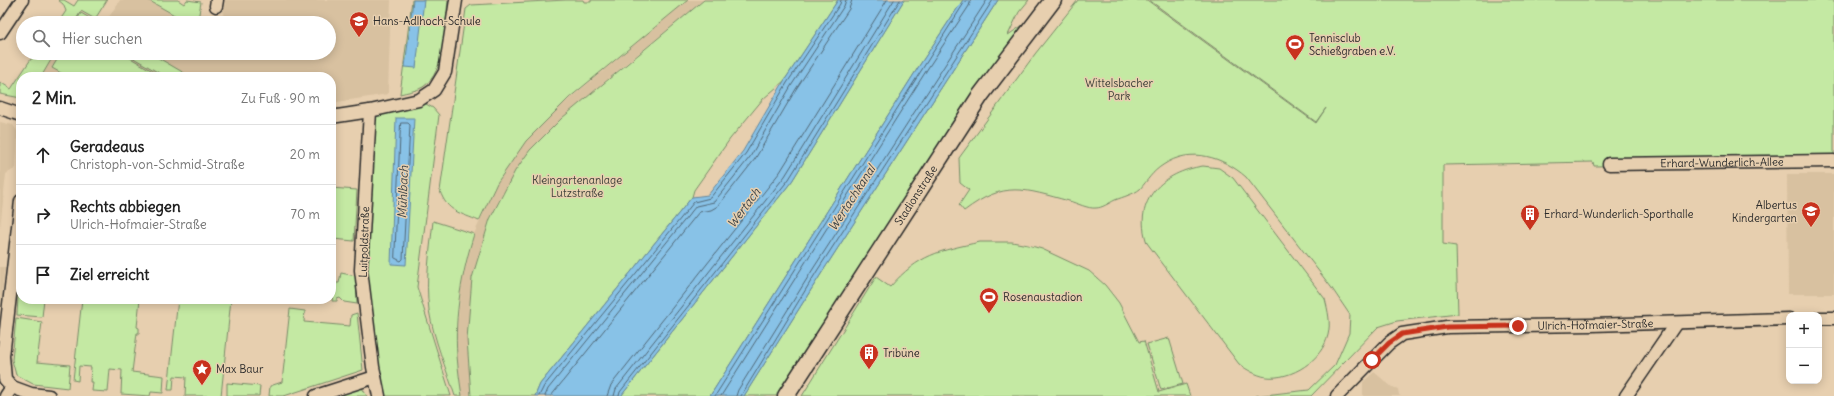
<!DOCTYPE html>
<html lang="de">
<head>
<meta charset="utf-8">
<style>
	:root { --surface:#fff; --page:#f2f2f2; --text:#222; --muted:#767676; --line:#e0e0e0 }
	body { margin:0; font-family:Delius,sans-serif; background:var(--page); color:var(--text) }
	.controls { position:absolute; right:12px; bottom:12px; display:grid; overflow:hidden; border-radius:8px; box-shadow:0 2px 10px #0003 }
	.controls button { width:36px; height:36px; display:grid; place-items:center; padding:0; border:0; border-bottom:1px solid var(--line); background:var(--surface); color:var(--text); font:20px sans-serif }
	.stop { position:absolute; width:12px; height:12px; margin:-9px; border:3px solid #c8321e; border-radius:50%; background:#fff }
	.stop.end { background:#c8321e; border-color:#fff; box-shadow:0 1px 4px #0008 }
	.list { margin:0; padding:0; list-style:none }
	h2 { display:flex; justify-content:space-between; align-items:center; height:52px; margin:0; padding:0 16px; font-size:17px }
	h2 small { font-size:13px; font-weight:400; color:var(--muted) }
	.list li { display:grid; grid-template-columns:26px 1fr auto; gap:12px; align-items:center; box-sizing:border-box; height:60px; padding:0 16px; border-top:1px solid var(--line) }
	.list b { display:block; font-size:15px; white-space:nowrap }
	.list p { margin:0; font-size:13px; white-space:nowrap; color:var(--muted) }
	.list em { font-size:13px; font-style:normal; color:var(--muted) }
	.icon { flex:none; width:22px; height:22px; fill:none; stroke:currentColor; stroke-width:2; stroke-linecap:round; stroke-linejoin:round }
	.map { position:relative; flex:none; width:1834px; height:396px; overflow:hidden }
	.search { position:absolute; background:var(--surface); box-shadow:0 2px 10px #0003; left:16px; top:16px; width:320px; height:44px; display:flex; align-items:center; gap:10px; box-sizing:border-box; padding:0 14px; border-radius:22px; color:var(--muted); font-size:15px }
	.panel { position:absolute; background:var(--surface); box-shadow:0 2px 10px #0003; left:16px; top:72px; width:320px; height:232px; border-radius:16px }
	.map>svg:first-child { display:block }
	.built { fill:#d8c1a0 }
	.green { fill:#c4e9a3; stroke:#788a67 }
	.water { fill:#88c2e7; stroke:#63869c }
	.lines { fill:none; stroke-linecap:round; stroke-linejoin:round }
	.shore { stroke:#506776; stroke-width:1 }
	.street-casing { stroke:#2b2b2b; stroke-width:15 }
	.secondary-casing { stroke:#2b2b2b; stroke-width:19 }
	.street { stroke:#e7cfaf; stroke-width:12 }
	.secondary { stroke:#e7cfaf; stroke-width:16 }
	.route { stroke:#c8321e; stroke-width:5 }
	.labels { text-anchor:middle; stroke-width:3; stroke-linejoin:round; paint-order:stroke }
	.poi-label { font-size:11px; fill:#2b2b2b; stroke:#e7cfaf; text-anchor:start }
	.park-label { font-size:11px; fill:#3a3e37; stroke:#e7cfaf }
	.street-label { font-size:11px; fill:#2b2b2b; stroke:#e7cfaf }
	.water-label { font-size:12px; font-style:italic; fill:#394247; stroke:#e7cfaf }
</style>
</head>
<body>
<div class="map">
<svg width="1834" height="396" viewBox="0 0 1834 396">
	<rect width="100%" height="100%" fill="#e7cfaf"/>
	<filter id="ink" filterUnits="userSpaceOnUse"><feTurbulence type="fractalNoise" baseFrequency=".025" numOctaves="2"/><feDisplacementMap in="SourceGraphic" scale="8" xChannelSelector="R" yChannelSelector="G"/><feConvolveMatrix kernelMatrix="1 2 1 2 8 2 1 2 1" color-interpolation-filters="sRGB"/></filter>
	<g filter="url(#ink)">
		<path class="built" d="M 120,0 L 148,0 L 185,21 L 206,21 L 205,23 L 105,23 Z
			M 225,0 L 391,0 L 388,94 L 331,103 L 331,77 L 41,77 L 55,53 L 329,53 L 329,23 L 222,23 Z
			M 688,0 L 704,0 L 623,66 L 550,129 L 530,150 L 501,196 L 490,219 L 472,278 L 467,339 L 471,396 L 462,396 L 457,357 L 456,335 L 462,282 L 474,234 L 497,183 L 526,141 L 554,112 Z
			M 0,122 L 13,125 L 18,132 L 16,168 L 6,174 L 0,228 Z
			M 1787,174 L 1834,174 L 1834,294 L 1788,294 Z
			M 0,267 L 5,267 L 0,309 Z
			M 1374,372 L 1392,387 L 1398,389 L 1399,395 L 1401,396 L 1363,396 L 1363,382 Z"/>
		<path class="green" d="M 58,0 L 64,0 L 74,6 L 78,0 L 107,0 L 95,19 L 81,11 L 74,23 L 58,23 L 66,11 L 63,4 Z
			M 148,0 L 178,0 L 184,4 L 187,0 L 201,2 L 198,20 L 185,21 Z
			M 412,0 L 448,0 C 445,25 446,72 423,87 C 417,91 407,92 400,94 Z
			M 566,0 L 583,0 L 584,2 L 591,2 L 591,0 L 688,0 L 569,98 L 526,141 L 497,183 L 479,221 C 461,213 447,212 440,191 L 466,9 L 471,5 Z
			M 704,0 L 838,0 L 784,81 L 763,99 L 730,139 L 694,190 L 692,197 L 540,384 L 535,396 L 471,396 L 467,339 L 472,278 L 490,219 L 515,171 L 530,150 L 562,118 Z
			M 904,0 L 963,0 L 921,63 L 710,396 L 621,396 L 792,181 Z
			M 998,0 L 1029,0 L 1019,12 L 1008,35 L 1029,21 L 786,396 L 744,396 L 821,274 Z
			M 1078,0 L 1147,0 L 1316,123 L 1326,108 L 1316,122 L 1149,0 L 1834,0 L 1834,163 L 1594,166 L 1593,162 L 1443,165 L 1443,244 L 1456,246 L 1458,314 L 1397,321 L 1378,327 L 1311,396 L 1255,396 L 1309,390 L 1335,365 L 1349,333 L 1350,315 L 1331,287 L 1246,177 C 1223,157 1191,146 1163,165 C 1152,172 1148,180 1140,189 C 1134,194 1123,197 1115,200 C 1109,203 1102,208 1096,208 C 1088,209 1077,203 1069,201 C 1024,189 1005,180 964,211 L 959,205 L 969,190 L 960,183 L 959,158 L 1035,54 Z
			M 81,13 L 98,23 L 75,23 Z
			M 35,53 L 45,59 L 49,53 L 55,53 L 41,77 L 21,77 L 21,98 L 0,94 L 0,82 L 11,89 Z
			M 61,53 L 122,53 L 161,76 L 68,77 L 52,68 Z
			M 125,53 L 150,53 L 191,77 L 166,77 Z
			M 419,100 L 433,108 L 439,115 L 417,287 L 451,396 L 379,396 L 361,270 L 370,111 Z
			M 1203,166 L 1219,168 L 1233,178 L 1325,299 C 1328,311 1331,323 1328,335 C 1322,360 1292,380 1266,377 C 1256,375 1247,370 1239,364 L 1147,243 C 1132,200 1163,172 1203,166 Z
			M 331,188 L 357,190 L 354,241 L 333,239 L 332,247 L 331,247 Z
			M 433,221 L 474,234 C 462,273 454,315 457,356 C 458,369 460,383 462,396 L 455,396 C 446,368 434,340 429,310 C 425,280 430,250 433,221 Z
			M 980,242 L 1012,242 L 1028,245 L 1042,249 L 1089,271 L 1105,285 L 1119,303 L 1139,342 L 1144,341 L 1159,392 L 1186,384 L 1190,396 L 802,396 L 876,277 L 890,287 C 919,254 939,251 980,242 Z
			M 341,273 L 356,276 L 357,304 L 344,302 L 340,298 L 337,299 L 337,301 L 332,301 L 335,283 L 339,283 Z
			M 19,281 L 21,281 L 21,299 L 44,299 L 42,317 L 17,315 Z
			M 82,299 L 140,299 L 137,327 L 139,328 L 139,333 L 137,333 L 132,372 L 164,376 L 163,393 L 151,392 L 150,396 L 121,394 L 122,370 L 110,369 L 108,392 L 92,391 L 93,382 L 90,382 L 91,367 L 79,366 L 78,381 L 73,380 Z
			M 178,299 L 231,299 L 221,396 L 185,396 L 186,377 L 174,376 L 173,390 L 168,390 Z
			M 290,309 L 305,311 L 304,322 L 350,326 L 351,315 L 357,313 L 363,370 L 284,396 L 269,396 L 270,386 L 282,382 Z
			M 16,318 L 42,322 L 37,362 L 70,365 L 68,388 L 33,384 L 16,375 L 12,360 Z
			M 1169,338 L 1183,384 L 1161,390 L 1147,344 Z
			M 227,383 L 260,386 L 259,396 L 227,396 Z
			M 358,387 L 362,388 L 367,396 L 329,396 Z"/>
		<path class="water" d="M 413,0 L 424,0 L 416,68 L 405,67 Z
			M 838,0 L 904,0 L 792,181 L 621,396 L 535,396 L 540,384 L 692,197 L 708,195 L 743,151 L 784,81 Z
			M 963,0 L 998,0 L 821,274 L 744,396 L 710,396 L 921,63 Z
			M 396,118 L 414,118 L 406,265 L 391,264 Z"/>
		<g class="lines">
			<path class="shore" d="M 401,123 L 408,123 L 410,125 L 403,259 L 401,261 L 395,258 Z
				M 539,396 L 544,386 L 694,202 L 710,198 L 746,153 L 787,83 L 840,4 L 841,0
				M 545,396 L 548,389 L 696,206 L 714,202 L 750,157 L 791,86 L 844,6 L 846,0
				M 551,396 L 699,212 L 711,210 L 718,206 L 755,159 L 796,89 L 849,9 L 852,0
				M 607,396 L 611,385 L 780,172 L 887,0
				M 614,396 L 616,389 L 785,176 L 894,0
				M 619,396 L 620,392 L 789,179 L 900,0
				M 715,396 L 966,0
				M 721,396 L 928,68 L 969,6 L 971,0
				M 736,396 L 738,390 L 813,269 L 987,0
				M 741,396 L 817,271 L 993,0"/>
			<defs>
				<g id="street">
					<path d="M 216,6 L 217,0"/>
					<path d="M 0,33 L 22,0"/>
					<path d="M 0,108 L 21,115"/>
					<path d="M 370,111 L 361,270 L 373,367 L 379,396"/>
					<path d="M 331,117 L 370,111 L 419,100 L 434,90 L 445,72 L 456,0"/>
					<path id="s1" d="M 1609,164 L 1834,161"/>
					<path d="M 1819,318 L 1834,318"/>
					<path d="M 12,387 L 31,394 L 49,396"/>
					<path d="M 6,396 L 12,387 L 5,379 L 3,356 L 21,201"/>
					<path d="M 316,396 L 375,377"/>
					<path id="s2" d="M 1337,396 L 1389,343 L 1402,334 L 1447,327 L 1592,325 L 1789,319"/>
					<path d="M 1626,396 L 1676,323"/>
				</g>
				<g id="secondary">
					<path id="s3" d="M 786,396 L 980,96 L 1053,0"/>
				</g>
			</defs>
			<use href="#street" class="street-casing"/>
			<use href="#secondary" class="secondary-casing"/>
			<use href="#street" class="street"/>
			<use href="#secondary" class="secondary"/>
		</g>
	</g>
	<g class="lines" filter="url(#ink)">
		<path class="route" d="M 1372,360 L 1389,343 L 1402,334 L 1447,327 L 1518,326"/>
	</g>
	<defs>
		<symbol id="school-pin" viewBox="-11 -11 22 30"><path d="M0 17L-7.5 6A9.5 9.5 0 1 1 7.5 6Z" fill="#c8321e" stroke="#e7cfaf"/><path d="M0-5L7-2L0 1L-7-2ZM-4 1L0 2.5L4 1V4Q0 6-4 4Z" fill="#fff"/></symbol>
		<symbol id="stadium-pin" viewBox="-11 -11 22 30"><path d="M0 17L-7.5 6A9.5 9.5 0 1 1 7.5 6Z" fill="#c8321e" stroke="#e7cfaf"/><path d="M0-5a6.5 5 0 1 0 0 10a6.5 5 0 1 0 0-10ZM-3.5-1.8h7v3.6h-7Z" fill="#fff"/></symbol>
		<symbol id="building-pin" viewBox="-11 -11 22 30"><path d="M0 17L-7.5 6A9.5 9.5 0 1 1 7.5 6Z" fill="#c8321e" stroke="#e7cfaf"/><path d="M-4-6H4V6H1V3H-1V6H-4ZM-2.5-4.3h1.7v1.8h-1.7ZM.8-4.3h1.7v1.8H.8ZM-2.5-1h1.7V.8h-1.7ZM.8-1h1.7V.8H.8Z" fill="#fff"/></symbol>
		<symbol id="sight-pin" viewBox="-11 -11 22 30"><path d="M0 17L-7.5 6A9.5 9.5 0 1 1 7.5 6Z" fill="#c8321e" stroke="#e7cfaf"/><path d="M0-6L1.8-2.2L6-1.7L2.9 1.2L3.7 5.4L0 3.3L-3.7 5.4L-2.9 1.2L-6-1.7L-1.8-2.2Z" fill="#fff"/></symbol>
	</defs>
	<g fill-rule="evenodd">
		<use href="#school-pin" x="348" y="10" width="22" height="30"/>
		<use href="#stadium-pin" x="1284" y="33" width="22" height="30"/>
		<use href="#school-pin" x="1800" y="200" width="22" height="30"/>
		<use href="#building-pin" x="1519" y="203" width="22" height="30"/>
		<use href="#stadium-pin" x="978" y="286" width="22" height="30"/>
		<use href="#building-pin" x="858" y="342" width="22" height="30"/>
		<use href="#sight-pin" x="191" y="358" width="22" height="30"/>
	</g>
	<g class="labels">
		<g class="poi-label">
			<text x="373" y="25">Hans-Adlhoch-Schule</text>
			<text x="1309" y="42">Tennisclub<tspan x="1309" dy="13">Schießgraben e.V.</tspan></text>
			<text x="1797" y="209" text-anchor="end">Albertus<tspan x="1797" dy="13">Kindergarten</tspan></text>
			<text x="1544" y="218">Erhard-Wunderlich-Sporthalle</text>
			<text x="1003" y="301">Rosenaustadion</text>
			<text x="883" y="357">Tribüne</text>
			<text x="216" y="373">Max Baur</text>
		</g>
		<g class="park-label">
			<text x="1119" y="87">Wittelsbacher<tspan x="1119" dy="13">Park</tspan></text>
			<text x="577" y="184">Kleingartenanlage<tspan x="577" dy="13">Lutzstraße</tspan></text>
		</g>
		<g class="street-label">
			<text dy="4" stroke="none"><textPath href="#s1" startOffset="113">Erhard-Wunderlich-Allee</textPath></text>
			<text dy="4" stroke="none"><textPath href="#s3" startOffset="239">Stadionstraße</textPath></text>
			<text transform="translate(364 242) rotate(-88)" y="4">Luitpoldstraße</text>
			<text dy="4" stroke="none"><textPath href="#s2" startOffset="284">Ulrich-Hofmaier-Straße</textPath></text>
		</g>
		<g class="water-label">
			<text transform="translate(403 192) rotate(-88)" y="4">Mühlbach</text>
			<text transform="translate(852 198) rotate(-57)" y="4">Wertachkanal</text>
			<text transform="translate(744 208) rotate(-53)" y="4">Wertach</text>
		</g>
	</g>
</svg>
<div class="controls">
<button>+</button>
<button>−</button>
</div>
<div class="stop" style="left:1372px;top:360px"></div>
<div class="stop end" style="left:1518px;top:326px"></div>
<div class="search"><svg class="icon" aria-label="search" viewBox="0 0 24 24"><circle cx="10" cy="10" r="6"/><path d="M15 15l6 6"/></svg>Hier suchen</div>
<section class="panel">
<h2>2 Min.<small>Zu Fuß · 90 m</small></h2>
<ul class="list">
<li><svg class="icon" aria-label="ahead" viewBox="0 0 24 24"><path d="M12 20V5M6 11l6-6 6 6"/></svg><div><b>Geradeaus</b><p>Christoph-von-Schmid-Straße</p></div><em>20 m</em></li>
<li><svg class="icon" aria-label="right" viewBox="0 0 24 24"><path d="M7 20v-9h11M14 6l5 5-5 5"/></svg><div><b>Rechts abbiegen</b><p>Ulrich-Hofmaier-Straße</p></div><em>70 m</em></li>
<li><svg class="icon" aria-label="arrive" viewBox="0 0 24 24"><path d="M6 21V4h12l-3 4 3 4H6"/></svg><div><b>Ziel erreicht</b></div></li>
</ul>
</section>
</div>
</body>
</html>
